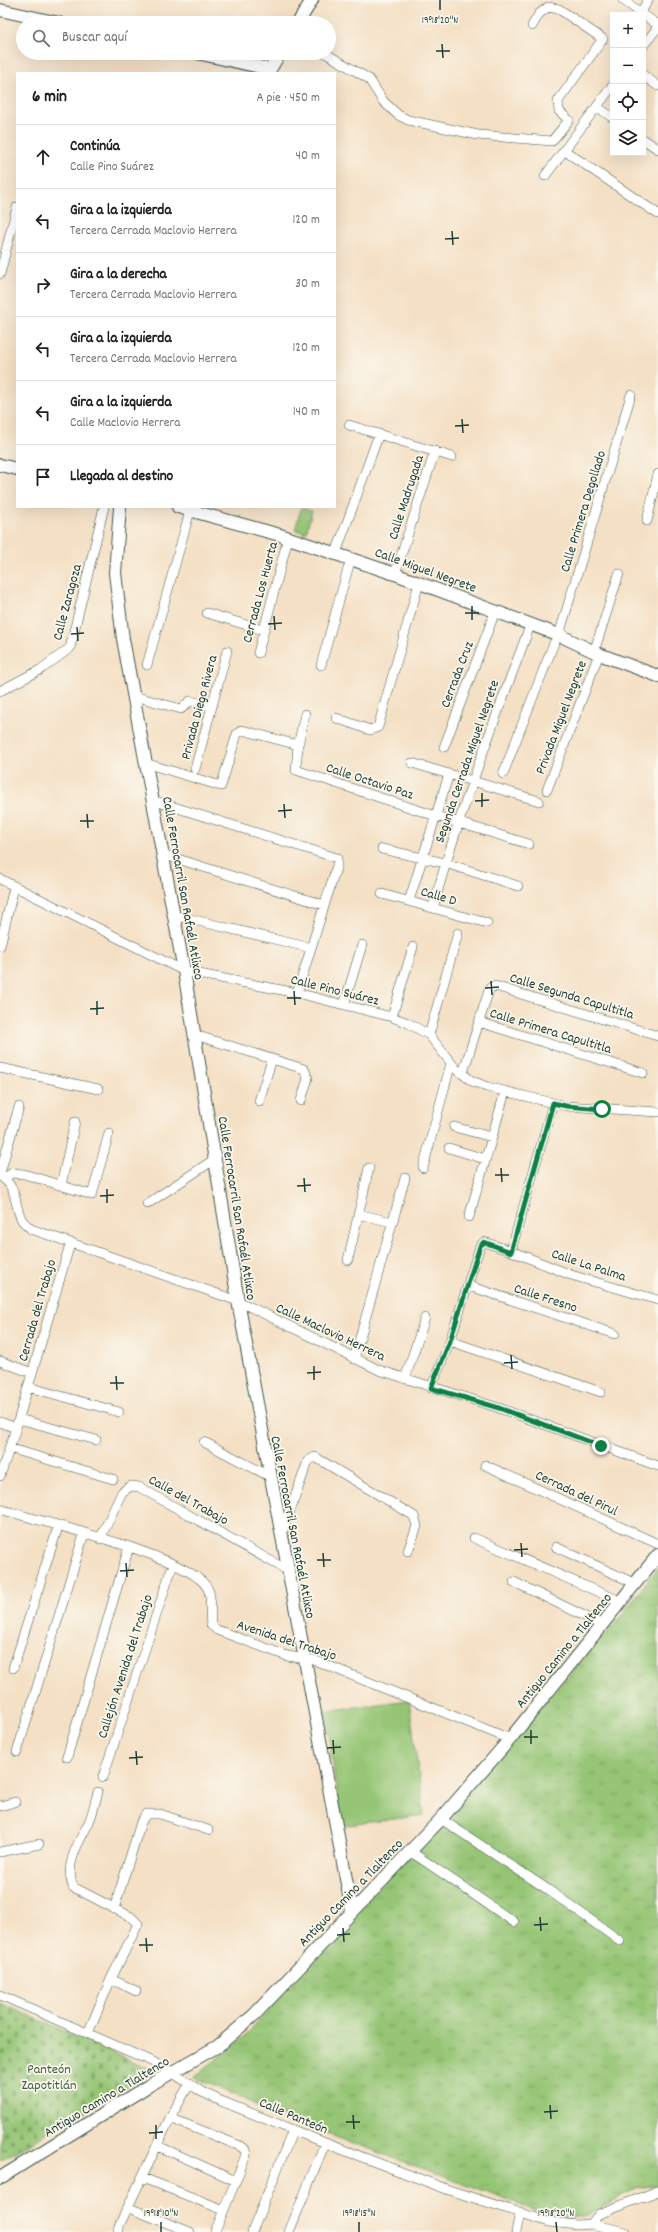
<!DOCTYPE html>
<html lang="es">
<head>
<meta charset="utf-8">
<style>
	:root { --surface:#fff; --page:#f2f2f2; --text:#202124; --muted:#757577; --line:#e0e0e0 }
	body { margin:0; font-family:Dekko,sans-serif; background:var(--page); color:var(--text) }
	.controls { position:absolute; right:12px; top:12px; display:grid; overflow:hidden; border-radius:0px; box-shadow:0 4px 16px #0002 }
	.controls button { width:36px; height:36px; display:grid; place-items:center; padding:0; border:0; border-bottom:1px solid var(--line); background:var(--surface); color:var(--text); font:20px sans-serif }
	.stop { position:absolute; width:12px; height:12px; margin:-9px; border:3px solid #0b8043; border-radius:50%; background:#fff }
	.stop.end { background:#0b8043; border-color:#fff; box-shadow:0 1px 4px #0008 }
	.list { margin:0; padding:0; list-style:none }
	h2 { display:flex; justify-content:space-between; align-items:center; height:52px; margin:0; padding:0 16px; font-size:17px }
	h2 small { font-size:13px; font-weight:400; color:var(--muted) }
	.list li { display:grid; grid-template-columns:26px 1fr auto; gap:12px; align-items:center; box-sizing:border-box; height:64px; padding:0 16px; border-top:1px solid var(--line) }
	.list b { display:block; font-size:15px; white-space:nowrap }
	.list p { margin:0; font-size:13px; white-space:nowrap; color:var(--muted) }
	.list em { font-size:13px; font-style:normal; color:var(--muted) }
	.icon { flex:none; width:22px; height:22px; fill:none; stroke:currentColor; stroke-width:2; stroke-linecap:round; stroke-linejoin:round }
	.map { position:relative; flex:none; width:658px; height:2232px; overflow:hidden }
	.search { position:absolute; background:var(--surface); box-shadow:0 4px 16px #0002; left:16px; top:16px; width:320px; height:44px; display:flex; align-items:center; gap:10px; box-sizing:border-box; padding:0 14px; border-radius:22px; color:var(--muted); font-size:15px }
	.panel { position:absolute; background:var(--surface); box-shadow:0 4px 16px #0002; left:16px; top:72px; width:320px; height:436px; border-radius:0px }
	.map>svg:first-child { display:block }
	.grass { fill:url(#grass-tufts); stroke:#5a8154 }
	.cemetery { fill:url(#cemetery-stones); stroke:#5a8154 }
	.green { fill:#95c575; stroke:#5a8154 }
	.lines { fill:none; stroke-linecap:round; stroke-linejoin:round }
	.street-casing { stroke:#3f554a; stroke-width:10 }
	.secondary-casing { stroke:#3f554a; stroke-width:14 }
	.street { stroke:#fff; stroke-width:9 }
	.secondary { stroke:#fff; stroke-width:12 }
	.route { stroke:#0b8043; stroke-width:5 }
	.ticks { fill:none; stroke:#1f3d34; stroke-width:1.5 }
	.labels { text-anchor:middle; stroke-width:3.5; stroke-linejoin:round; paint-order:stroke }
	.street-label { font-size:14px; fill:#1f3d34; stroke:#fbf7ec }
	.park-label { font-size:14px; fill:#3c5f44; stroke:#fbf7ec }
	.ticks-label { font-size:10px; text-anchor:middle; fill:#1f3d34; stroke:#fbf7ec; stroke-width:3.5; stroke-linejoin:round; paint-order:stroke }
</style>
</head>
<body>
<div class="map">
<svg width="658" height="2232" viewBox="0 0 658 2232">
	<defs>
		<pattern id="grass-tufts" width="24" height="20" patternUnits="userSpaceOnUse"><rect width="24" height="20" fill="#95c575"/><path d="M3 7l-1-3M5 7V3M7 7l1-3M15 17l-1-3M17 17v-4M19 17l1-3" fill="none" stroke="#79a161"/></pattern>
		<pattern id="cemetery-stones" width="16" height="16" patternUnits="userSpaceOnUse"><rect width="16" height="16" fill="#95c575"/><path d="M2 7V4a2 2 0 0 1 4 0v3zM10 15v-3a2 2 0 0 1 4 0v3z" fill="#79a161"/></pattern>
	</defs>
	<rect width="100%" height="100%" fill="#fbf7ec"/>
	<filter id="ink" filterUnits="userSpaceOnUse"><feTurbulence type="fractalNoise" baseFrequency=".025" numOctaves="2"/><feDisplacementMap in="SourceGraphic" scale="8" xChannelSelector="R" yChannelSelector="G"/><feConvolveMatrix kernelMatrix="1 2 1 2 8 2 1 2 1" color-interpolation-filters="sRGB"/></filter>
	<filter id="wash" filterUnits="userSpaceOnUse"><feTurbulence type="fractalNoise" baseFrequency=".012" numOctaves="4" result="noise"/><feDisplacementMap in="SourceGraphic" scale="16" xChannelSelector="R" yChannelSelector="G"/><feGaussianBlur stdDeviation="0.9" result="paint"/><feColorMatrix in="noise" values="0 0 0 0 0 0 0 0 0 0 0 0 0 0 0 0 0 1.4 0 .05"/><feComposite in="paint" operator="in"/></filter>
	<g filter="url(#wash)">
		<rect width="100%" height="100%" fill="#f4e0c5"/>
		<path class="grass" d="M 658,1567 L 658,2185 L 637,2188 L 587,2216 L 557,2219 L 281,2116 L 194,2077 L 242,2039 L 615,1624 Z"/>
		<path class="cemetery" d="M 0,2003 L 155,2071 L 0,2161 Z"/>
		<path class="green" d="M 301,508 L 312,511 L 306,533 L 295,530 Z
			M 409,1700 L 424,1815 L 341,1826 L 326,1711 Z"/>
	</g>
	<g filter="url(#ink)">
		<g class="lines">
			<defs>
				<path id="street" d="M 623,0 L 658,25
					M 641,12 L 648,0
					M 643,46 L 658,27
					M 325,53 L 369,79 L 383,101 L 398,115 L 408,120 L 478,135 L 552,141 L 569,120 L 559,111 L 558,101 L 603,39 L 559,9 L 548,7 L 539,14 L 532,26
					M 643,75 L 658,86
					M 597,107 L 613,118
					M 643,139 L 658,149
					M 565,151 L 658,214
					M 545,176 L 613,85
					M 0,274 L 17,207
					M 349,425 L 452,457
					M 647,521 L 658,474
					M 336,553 L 379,434
					M 395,574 L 435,451
					M 207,613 L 263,630
					M 594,652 L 619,574
					M 258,653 L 288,538
					M 147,665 L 190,511
					M 321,665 L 351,558
					M 0,691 L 40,670 L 70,648 L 104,507
					M 134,696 L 181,709 L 190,701 L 211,706
					M 305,714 L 298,745 L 296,770 L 436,816 L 529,844
					M 336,718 L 370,730 L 378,727 L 419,583
					M 444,747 L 495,612
					M 145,763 L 221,786 L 237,734 L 242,730 L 298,745
					M 412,763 L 539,801
					M 195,769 L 227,651
					M 503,774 L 554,643 L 559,635 L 631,395
					M 547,790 L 599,654
					M 152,800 L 337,858 L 337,865 L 297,993
					M 382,849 L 445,863 L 518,886
					M 162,854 L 324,905
					M 0,879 L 184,971 L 297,993 L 392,1017 L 408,1023 L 429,1035 L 456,1069 L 472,1081 L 487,1087 L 566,1106 L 658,1112
					M 382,894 L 487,923
					M 409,901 L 449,774
					M 433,908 C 459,812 495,719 530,626
					M 173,916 L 186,918 L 311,948
					M 0,946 L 14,887
					M 344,1005 L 362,945
					M 392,1017 L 413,947
					M 479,1022 L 489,990 L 491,987 L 495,986 L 658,1036
					M 195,1035 L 304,1069 L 308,1078 L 301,1101
					M 429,1035 L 458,933
					M 0,1068 L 98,1089
					M 463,1073 L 479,1022 L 643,1073
					M 259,1101 L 272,1059
					M 454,1127 L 492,1137
					M 449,1148 L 485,1159
					M 423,1168 L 451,1063
					M 0,1173 L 19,1107
					M 0,1176 C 19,1188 13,1204 22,1220 C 24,1223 28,1226 31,1229 L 238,1301 L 379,1370 L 499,1408 L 658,1466
					M 4,1178 L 12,1173 L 24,1174 L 92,1195 L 109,1133
					M 61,1185 L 75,1122
					M 147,1204 L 215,1159
					M 358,1214 L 392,1222
					M 469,1217 L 505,1092
					M 511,1251 L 571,1275 L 658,1300
					M 348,1260 L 369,1168
					M 469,1286 L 615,1334
					M 450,1341 L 601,1392
					M 354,1359 L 405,1178
					M 0,1361 L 32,1373
					M 405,1379 L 425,1318
					M 28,1387 L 119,1412
					M 431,1388 L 450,1341 L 480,1246 L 484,1242 L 511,1251 L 553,1103
					M 19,1419 L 96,1440
					M 0,1422 L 16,1428
					M 204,1442 L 269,1476
					M 9,1448 L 113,1479
					M 485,1465 L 658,1544
					M 0,1476 L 16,1428 L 70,1244
					M 0,1509 C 38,1521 194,1557 208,1589 C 213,1600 209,1614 211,1625 L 217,1630 L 287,1656 L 314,1660 L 510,1739
					M 282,1533 L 308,1461 L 315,1457 L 414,1516 L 417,1526 L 408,1551
					M 474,1538 L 622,1602
					M 100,1539 L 122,1492 L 131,1486 L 139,1487 L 287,1570
					M 556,1547 L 636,1584
					M 514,1582 L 603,1625
					M 13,1668 L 58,1527
					M 17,1752 L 84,1534
					M 67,1757 L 129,1547
					M 103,1777 L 173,1564
					M 0,1806 L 15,1802
					M 441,1819 L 547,1889 L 620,1941
					M 410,1851 L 514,1922
					M 0,1852 L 39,1844
					M 114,1909 L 141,1822 L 146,1814 L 160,1814 L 208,1830
					M 111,1979 L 136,1991
					M 0,1995 L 153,2062 L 173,2073 L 202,2092 L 221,2101 L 325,2143 L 449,2190 L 549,2222 L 577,2225 L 591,2224 L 625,2232
					M 88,2033 L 111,1979 L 138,1924 L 131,1917 L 73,1887 C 64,1863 79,1843 89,1822 C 93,1813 95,1802 98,1792
					M 170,2118 L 240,2146 L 245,2150 L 246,2155 L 215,2232
					M 158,2146 L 236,2181
					M 143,2178 L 224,2210
					M 129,2208 L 190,2232
					M 591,2224 L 599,2214 L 658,2191
					M 119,2232 L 119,2226 L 170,2118 L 190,2083
					M 252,2232 L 293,2130
					M 289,2232 L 325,2143
					M 516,2232 L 520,2212"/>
				<path id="secondary" d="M 0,10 L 59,23
					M 298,23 L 312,0
					M 197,53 L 269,69
					M 268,73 L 280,53
					M 0,465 L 17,469
					M 120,507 L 115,573 L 123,639 L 184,971 L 238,1301 L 352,1911
					M 178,507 L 280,535 L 395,574 L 559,635 L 599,654 L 658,676
					M 0,2178 L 148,2086 L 218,2046 L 254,2015 L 441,1819 L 510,1739 L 658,1555"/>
			</defs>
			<use href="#street" class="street-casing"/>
			<use href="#secondary" class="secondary-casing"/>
			<use href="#street" class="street"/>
			<use href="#secondary" class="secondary"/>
		</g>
	</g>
	<g class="lines" filter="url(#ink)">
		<path class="route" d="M 601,1446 L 499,1408 L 431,1388 L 450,1341 L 480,1246 L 484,1242 L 511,1252 L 553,1103 L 566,1106 L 602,1109"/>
	</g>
	<path class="ticks" d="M 440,0 L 440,10M 442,44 L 443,58M 436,51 L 450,51M 452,231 L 453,245M 445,239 L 459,238M 462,419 L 463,433M 455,426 L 469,425M 472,606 L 472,620M 465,613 L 479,613M 274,616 L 275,630M 268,624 L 282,623M 77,627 L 78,641M 71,634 L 84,633M 482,793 L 482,807M 475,801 L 489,800M 284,804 L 285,818M 278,811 L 292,810M 87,814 L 88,828M 80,821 L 94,821M 491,981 L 492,995M 485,988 L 499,987M 294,991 L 295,1005M 287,998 L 301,998M 97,1001 L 97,1015M 90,1009 L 104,1008M 501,1168 L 502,1182M 495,1175 L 509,1175M 304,1178 L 305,1192M 297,1186 L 311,1185M 107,1189 L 107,1203M 100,1196 L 114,1195M 511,1355 L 512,1369M 504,1363 L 518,1362M 314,1366 L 314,1380M 307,1373 L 321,1372M 116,1376 L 117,1390M 110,1383 L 124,1383M 521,1543 L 522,1557M 514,1550 L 528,1549M 323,1553 L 324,1567M 317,1560 L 331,1560M 126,1563 L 127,1577M 120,1571 L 134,1570M 531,1730 L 531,1744M 524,1737 L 538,1737M 333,1740 L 334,1754M 327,1748 L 341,1747M 136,1751 L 137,1765M 129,1758 L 143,1757M 540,1917 L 541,1931M 534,1925 L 548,1924M 343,1928 L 344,1942M 337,1935 L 350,1934M 146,1938 L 147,1952M 139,1945 L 153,1945M 550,2105 L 551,2119M 544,2112 L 558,2111M 353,2115 L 354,2129M 346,2122 L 360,2122M 156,2125 L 156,2139M 149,2133 L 163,2132M 161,2222 L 161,2232M 359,2222 L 359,2232M 556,2222 L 557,2232"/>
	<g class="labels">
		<g class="street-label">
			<text transform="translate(405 497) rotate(-72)" y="5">Calle Madrugada</text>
			<text transform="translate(582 511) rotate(-73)" y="5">Calle Primera Degollado</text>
			<text transform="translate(426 569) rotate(20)" y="5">Calle Miguel Negrete</text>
			<text transform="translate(259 592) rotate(-75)" y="5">Cerrada Los Huerta</text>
			<text transform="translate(66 602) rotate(-75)" y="5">Calle Zaragoza</text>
			<text transform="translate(456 674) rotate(-69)" y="5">Cerrada Cruz</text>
			<text transform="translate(198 707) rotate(-75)" y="5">Privada Diego Rivera</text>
			<text transform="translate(560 717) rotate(-69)" y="5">Privada Miguel Negrete</text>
			<text transform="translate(466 761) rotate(-71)" y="5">Segunda Cerrada Miguel Negrete</text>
			<text transform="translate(370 780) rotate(18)" y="5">Calle Octavio Paz</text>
			<text transform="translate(184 888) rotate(80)" y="5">Calle Ferrocarril San Rafaél Atlixco</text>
			<text transform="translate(439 895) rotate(16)" y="5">Calle D</text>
			<text transform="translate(335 989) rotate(14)" y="5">Calle Pino Suárez</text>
			<text transform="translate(572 995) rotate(17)" y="5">Calle Segunda Capultitla</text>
			<text transform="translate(551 1030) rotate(17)" y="5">Calle Primera Capultitla</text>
			<text transform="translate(238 1208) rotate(81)" y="5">Calle Ferrocarril San Rafaél Atlixco</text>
			<text transform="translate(589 1264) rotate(18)" y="5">Calle La Palma</text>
			<text transform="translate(546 1297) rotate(18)" y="5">Calle Fresno</text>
			<text transform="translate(36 1310) rotate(-74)" y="5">Cerrada del Trabajo</text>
			<text transform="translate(331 1331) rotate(25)" y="5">Calle Maclovio Herrera</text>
			<text transform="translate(577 1492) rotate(25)" y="5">Cerrada del Pirul</text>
			<text transform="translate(189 1499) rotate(29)" y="5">Calle del Trabajo</text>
			<text transform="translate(294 1527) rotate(79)" y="5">Calle Ferrocarril San Rafaél Atlixco</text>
			<text transform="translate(287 1639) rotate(18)" y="5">Avenida del Trabajo</text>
			<text transform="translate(563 1650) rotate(-51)" y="5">Antiguo Camino a Tlaltenco</text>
			<text transform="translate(124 1666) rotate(-72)" y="5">Callejón Avenida del Trabajo</text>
			<text transform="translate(350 1892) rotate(-46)" y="5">Antiguo Camino a Tlaltenco</text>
			<text transform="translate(106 2096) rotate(-31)" y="5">Antiguo Camino a Tlaltenco</text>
			<text transform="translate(294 2115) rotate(23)" y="5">Calle Panteón</text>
		</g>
		<g class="park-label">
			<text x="49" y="2073">Panteón<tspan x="49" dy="16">Zapotitlán</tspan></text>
		</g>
	</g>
	<g class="ticks-label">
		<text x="440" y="23">19°18'20"N</text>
		<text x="161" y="2216">19°18'10"N</text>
		<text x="359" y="2216">19°18'15"N</text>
		<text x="556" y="2216">19°18'20"N</text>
	</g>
</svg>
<div class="controls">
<button>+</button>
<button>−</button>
<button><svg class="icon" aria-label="locate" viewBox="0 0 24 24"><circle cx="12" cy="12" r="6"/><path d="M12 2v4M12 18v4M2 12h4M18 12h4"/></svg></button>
<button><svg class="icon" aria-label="layers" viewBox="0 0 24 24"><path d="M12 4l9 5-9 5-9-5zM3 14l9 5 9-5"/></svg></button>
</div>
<div class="stop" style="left:602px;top:1109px"></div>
<div class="stop end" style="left:601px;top:1446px"></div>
<div class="search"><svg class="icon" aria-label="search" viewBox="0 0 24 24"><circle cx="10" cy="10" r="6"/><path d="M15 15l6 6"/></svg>Buscar aquí</div>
<section class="panel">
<h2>6 min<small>A pie · 450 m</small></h2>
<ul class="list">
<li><svg class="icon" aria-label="ahead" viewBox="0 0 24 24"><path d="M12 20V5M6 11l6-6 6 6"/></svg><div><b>Continúa</b><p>Calle Pino Suárez</p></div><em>40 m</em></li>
<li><svg class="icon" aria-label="left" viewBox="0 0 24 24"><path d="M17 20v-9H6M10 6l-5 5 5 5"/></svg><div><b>Gira a la izquierda</b><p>Tercera Cerrada Maclovio Herrera</p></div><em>120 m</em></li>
<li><svg class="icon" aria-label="right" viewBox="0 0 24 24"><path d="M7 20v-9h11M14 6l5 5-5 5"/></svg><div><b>Gira a la derecha</b><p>Tercera Cerrada Maclovio Herrera</p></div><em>30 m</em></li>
<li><svg class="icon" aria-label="left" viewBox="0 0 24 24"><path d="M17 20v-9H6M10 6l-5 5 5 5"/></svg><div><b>Gira a la izquierda</b><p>Tercera Cerrada Maclovio Herrera</p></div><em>120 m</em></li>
<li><svg class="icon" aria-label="left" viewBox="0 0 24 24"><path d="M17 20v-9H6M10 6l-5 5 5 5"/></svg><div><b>Gira a la izquierda</b><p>Calle Maclovio Herrera</p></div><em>140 m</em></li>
<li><svg class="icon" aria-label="arrive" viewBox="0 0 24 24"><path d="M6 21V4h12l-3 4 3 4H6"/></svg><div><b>Llegada al destino</b></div></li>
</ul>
</section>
</div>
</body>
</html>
